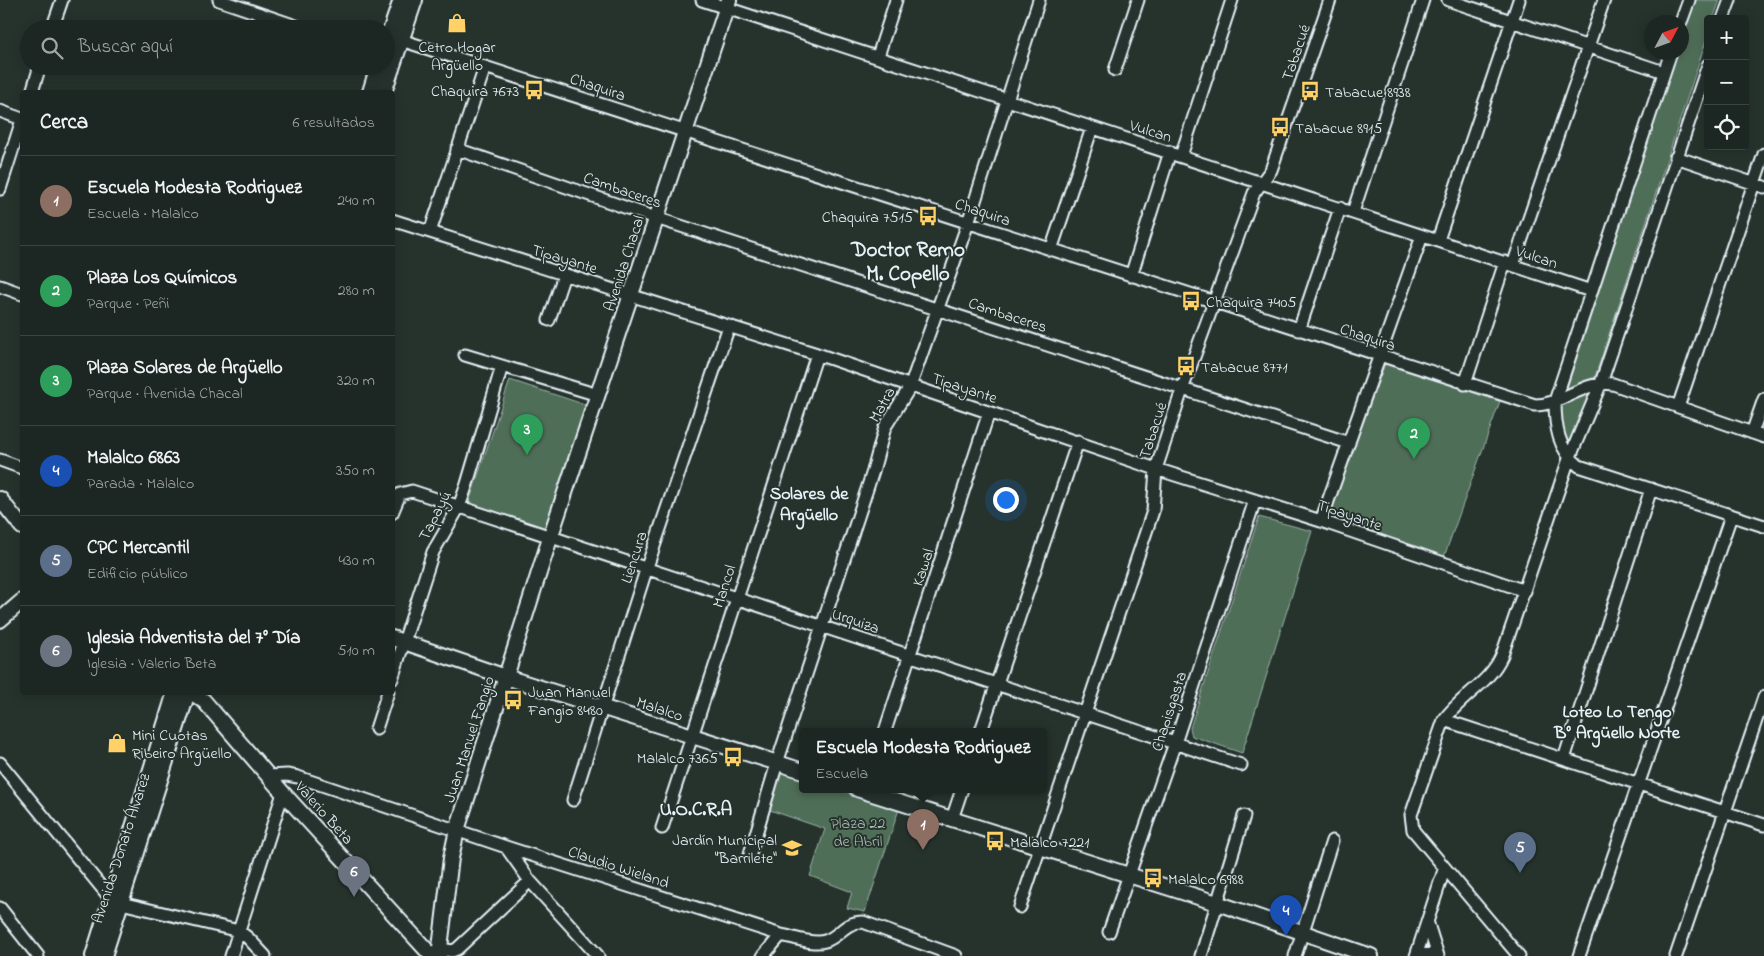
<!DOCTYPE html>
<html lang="es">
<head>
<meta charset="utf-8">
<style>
	:root { --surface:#1c2622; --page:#252e2a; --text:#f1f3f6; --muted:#a0a5a5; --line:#3a4340; --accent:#ffd166 }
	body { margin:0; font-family:"Indie Flower",sans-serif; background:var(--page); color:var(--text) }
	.controls { position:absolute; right:15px; top:15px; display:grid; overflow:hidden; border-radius:5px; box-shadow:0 2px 12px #0003 }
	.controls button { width:45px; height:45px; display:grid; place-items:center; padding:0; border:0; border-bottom:1px solid var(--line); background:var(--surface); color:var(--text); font:25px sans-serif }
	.compass { position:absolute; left:1644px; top:15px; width:45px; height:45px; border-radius:50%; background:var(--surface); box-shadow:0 2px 12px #0003; rotate:49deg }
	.you { position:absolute; left:1005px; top:499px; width:18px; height:18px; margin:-12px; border:4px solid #fff; border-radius:50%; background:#1a73e8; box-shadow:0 0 0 8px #1a73e833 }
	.badge { display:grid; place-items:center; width:32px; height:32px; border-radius:50%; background:var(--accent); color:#fff; font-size:16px; font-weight:700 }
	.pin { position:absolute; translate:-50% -41px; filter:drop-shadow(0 1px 2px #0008) }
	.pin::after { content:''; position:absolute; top:26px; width:18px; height:15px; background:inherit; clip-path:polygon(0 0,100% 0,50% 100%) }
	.popup { position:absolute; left:799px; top:728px; width:248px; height:65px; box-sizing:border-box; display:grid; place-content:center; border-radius:5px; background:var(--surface); filter:drop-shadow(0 1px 4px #0005); font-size:16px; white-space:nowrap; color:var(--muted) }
	.popup b { font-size:19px; color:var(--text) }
	.popup::after { content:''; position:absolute; left:50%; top:100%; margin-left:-10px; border:10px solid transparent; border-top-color:var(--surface) }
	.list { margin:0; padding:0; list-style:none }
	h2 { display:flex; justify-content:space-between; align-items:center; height:65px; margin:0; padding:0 20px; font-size:21px }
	h2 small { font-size:16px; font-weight:400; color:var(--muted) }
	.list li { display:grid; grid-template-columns:32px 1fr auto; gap:15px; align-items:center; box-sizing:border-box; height:90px; padding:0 20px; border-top:1px solid var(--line) }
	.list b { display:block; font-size:19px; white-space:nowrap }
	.list p { margin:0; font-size:16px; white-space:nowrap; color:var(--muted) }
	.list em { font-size:16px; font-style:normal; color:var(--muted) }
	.icon { flex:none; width:28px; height:28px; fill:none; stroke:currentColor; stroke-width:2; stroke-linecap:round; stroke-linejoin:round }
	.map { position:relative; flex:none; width:1764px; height:956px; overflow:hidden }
	.search { position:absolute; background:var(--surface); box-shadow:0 2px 12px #0003; left:20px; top:20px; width:375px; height:55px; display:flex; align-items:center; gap:12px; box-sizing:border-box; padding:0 18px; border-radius:28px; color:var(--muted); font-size:19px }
	.panel { position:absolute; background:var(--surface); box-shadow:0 2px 12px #0003; left:20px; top:90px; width:375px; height:605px; border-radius:5px }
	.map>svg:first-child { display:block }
	.green { fill:#4f6e58; stroke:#9cb0a8 }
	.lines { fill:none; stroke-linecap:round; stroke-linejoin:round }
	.minor-casing { stroke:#e8f1f8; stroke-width:15 }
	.major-casing { stroke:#e8f1f8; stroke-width:18 }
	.minor { stroke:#26332d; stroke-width:11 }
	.major { stroke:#26332d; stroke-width:14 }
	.labels { text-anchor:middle; stroke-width:4; stroke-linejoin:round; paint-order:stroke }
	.poi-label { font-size:16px; fill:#e8f1f8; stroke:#26332d; text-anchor:start }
	.street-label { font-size:16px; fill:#e8f1f8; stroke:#26332d }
	.park-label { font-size:16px; fill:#abbdb8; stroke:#26332d }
	.neighbourhood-label { font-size:18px; font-weight:bold; fill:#e8f1f8; stroke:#26332d }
	.quarter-label { font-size:19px; font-weight:bold; fill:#e8f1f8; stroke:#26332d }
	.district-label { font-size:21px; font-weight:bold; fill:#e8f1f8; stroke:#26332d }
</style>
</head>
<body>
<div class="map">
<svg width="1764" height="956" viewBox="0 0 1764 956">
	<rect width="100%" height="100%" fill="#26332d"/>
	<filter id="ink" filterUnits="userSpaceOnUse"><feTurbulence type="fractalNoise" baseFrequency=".02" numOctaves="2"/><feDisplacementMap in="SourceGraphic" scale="10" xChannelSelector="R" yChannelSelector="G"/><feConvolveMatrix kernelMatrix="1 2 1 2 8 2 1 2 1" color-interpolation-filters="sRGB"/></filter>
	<g filter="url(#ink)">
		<path class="green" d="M 1695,0 L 1720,0 L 1713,19 L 1708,19 L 1708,35 L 1595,377 L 1567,388 L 1677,53 L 1682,52 L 1682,40 Z
			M 1386,361 L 1500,401 L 1444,557 L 1328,517 Z
			M 510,380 L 586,405 L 544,530 L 468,505 Z
			M 1595,388 L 1567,449 L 1562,435 L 1558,402 Z
			M 1259,517 L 1312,531 L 1242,753 L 1192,736 L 1190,728 Z
			M 780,770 L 803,778 L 803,789 L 837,789 L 899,809 L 865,912 L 847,908 L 852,892 L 810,876 L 825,829 L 767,809 Z"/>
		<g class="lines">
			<defs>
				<path id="minor" d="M 219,0 L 305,29
					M 702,0 L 1591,291
					M 1448,0 L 1664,72
					M 1723,19 L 1730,0
					M 1681,22 L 1689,0
					M 52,29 L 62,0
					M 401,40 L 1535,405 C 1563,405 1584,380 1613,384 L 1764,437
					M 1671,52 L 1555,401 C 1555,426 1558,450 1579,466 L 1764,526
					M 878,56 L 896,0
					M 1115,70 L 1138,0
					M 32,92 L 40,66
					M 0,111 L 22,119
					M 457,149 L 656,218 L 1349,443
					M 1181,156 L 1232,0
					M 1676,157 L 1764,187
					M 0,189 L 22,120
					M 1353,212 L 1423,0
					M 392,220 L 817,354 L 1156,469 L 1321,521 L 1525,591
					M 430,232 L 485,67
					M 1438,240 L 1519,0
					M 1051,250 L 1092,128
					M 1513,265 L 1604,0
					M 1131,276 L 1170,152
					M 0,286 L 22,294
					M 549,320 L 564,275
					M 1299,330 L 1340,208
					M 465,355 L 598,395
					M 1465,384 L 1505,262
					M 1678,407 L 1764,154
					M 1752,433 L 1764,399
					M 0,460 L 22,468
					M 392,513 L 400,494 L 412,491 L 1241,765
					M 1321,521 L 1422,236
					M 392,679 L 433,552 L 459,507 L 467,484 L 502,366
					M 1444,720 L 1764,825
					M 376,729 L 388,692
					M 885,731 L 989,412
					M 981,731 L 1078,441
					M 1564,759 L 1651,489
					M 0,763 L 111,899 L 121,903 L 239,931 L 248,938 L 265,956
					M 269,776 L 287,775 L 298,777 L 506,847 L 781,935 C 793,937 812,945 825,941 C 841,936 843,922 863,922 L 956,956
					M 573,800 L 647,567 L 729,326
					M 952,819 L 962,789
					M 662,828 L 817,354
					M 506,847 L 530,881 L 598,956
					M 750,854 L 777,763 L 873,471 L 885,427 L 910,387 L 968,223 L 1039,0
					M 1020,907 L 1153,511 L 1156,469 L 1183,387 L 1254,193 L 1271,170 L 1330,0
					M 0,908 L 38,956
					M 1427,921 L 1438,956
					M 1109,932 L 1175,743 L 1255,500
					M 441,949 L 452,951 L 457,949 L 530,881
					M 231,956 L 283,793
					M 763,956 L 781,935
					M 1201,956 L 1244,816
					M 1295,956 L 1332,841
					M 1416,956 L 1444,870
					M 1519,956 L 1413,830 L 1411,815 L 1444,720 C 1461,696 1490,683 1502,655 L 1569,459 L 1601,383 L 1708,65
					M 1579,956 L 1731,516
					M 1676,956 L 1764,697"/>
				<path id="major" d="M 386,43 L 401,0
					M 370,92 L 378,66
					M 384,92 L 415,0
					M 0,499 L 22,527
					M 0,620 L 22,601
					M 392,638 L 506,677 L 803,771
					M 191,692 L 204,701 L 283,793 L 432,956
					M 857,789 L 1217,903 L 1371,956
					M 93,956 L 175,692
					M 104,956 L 188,692
					M 439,956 L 451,858 L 457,830 L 552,532 L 729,0
					M 1422,956 L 1434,956"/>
			</defs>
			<use href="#minor" class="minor-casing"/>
			<use href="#major" class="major-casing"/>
			<use href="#minor" class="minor"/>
			<use href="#major" class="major"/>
		</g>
	</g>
	<defs>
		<symbol id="shop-bare" viewBox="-9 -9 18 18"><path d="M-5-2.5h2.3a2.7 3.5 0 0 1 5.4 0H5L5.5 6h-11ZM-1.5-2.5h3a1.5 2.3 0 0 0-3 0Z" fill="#ffd166" stroke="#26332d" stroke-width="2.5" paint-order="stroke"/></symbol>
		<symbol id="bus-bare" viewBox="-9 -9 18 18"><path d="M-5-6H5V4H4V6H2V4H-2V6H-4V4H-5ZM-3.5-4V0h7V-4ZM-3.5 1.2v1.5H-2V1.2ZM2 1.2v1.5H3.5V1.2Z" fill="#ffd166" stroke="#26332d" stroke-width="2.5" paint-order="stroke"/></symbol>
		<symbol id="school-bare" viewBox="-9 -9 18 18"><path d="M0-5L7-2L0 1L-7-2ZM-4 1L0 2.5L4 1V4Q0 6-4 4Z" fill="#ffd166" stroke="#26332d" stroke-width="2.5" paint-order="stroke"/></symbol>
	</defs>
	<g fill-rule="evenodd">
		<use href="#shop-bare" x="443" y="9" width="28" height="28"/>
		<use href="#bus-bare" x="520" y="76" width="28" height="28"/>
		<use href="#bus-bare" x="1296" y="77" width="28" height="28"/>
		<use href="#bus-bare" x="1266" y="113" width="28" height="28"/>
		<use href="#bus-bare" x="914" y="202" width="28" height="28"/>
		<use href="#bus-bare" x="1177" y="287" width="28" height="28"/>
		<use href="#bus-bare" x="1172" y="352" width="28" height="28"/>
		<use href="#bus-bare" x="499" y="686" width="28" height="28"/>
		<use href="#shop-bare" x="103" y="729" width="28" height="28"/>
		<use href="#bus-bare" x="719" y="743" width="28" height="28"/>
		<use href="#bus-bare" x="981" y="827" width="28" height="28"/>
		<use href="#school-bare" x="778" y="834" width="28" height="28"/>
		<use href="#bus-bare" x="1139" y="864" width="28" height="28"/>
	</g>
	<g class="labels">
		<g class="poi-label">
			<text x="457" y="52" text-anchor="middle">Cetro Hogar<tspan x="457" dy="18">Argüello</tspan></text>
			<text x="519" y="96" text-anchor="end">Chaquira 7673</text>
			<text x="1325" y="97">Tabacue 8938</text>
			<text x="1295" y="133">Tabacue 8915</text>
			<text x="913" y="222" text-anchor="end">Chaquira 7515</text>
			<text x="1206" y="307">Chaquira 7405</text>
			<text x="1201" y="372">Tabacue 8771</text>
			<text x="528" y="697">Juan Manuel<tspan x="528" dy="18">Fangio 8480</tspan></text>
			<text x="132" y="740">Mini Cuotas<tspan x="132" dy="18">Ribeiro Argüello</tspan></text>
			<text x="718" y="763" text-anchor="end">Malalco 7365</text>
			<text x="777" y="845" text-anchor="end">Jardín Municipal<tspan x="777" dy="18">"Barrilete"</tspan></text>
			<text x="1010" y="847">Malalco 7221</text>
			<text x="1168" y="884">Malalco 6988</text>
		</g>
		<g class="street-label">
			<text transform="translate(1295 52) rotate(-71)" y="6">Tabacué</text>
			<text transform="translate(598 86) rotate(18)" y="6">Chaquira</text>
			<text transform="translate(1151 130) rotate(17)" y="6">Vulcan</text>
			<text transform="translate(623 189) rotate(19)" y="6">Cambaceres</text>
			<text transform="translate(983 211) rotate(18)" y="6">Chaquira</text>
			<text transform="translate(1537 256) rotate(18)" y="6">Vulcan</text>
			<text transform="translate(565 258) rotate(17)" y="6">Tipayante</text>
			<text transform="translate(623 263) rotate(-72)" y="6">Avenida Chacal</text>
			<text transform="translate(1008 314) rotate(18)" y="6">Cambaceres</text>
			<text transform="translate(1368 336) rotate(18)" y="6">Chaquira</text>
			<text transform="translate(965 387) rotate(18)" y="6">Tipayante</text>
			<text transform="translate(881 404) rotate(-61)" y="6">Matra</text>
			<text transform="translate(1152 430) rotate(-72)" y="6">Tabacué</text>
			<text transform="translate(1350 514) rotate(19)" y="6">Tipayante</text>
			<text transform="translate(434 515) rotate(-63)" y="6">Tapayú</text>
			<text transform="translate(633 557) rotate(-72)" y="6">Liencura</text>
			<text transform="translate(922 567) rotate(-72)" y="6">Kawal</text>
			<text transform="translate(723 586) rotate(-72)" y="6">Mancol</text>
			<text transform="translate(856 620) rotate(19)" y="6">Urquiza</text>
			<text transform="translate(660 708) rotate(18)" y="6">Malalco</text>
			<text transform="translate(1168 711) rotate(-72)" y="6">Chapisgasta</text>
			<text transform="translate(468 739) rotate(-72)" y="6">Juan Manuel Fangio</text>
			<text transform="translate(325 812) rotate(48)" y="6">Valerio Beta</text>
			<text transform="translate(120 848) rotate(-72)" y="6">Avenida Donato Álvarez</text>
			<text transform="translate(619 866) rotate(18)" y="6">Claudio Wieland</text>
		</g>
		<g class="park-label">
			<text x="858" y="828">Plaza 22<tspan x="858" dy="18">de Abril</tspan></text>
		</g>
		<g class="neighbourhood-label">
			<text x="809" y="499">Solares de<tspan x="809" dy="21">Argüello</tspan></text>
			<text x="1617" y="717">Loteo Lo Tengo<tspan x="1617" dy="21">B° Argüello Norte</tspan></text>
		</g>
		<g class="quarter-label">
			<text x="696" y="815">U.O.C.R.A</text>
		</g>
		<g class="district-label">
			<text x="908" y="256">Doctor Remo<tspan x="908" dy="24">M. Copello</tspan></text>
		</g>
	</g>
</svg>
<div class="controls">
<button>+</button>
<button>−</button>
<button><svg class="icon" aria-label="locate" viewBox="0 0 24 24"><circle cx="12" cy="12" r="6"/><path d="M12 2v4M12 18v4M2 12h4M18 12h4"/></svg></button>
</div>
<svg class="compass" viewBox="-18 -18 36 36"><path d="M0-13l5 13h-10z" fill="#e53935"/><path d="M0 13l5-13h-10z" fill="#a0a5a5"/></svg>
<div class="you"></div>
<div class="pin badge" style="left:923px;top:850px;background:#8d6e63">1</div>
<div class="popup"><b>Escuela Modesta Rodriguez</b>Escuela</div>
<div class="pin badge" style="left:1414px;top:459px;background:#2e9e5b">2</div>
<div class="pin badge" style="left:527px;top:455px;background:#2e9e5b">3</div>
<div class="pin badge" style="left:1286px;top:936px;background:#1a4fb4">4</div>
<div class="pin badge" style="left:1520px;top:873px;background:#5c6f8a">5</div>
<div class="pin badge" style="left:354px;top:897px;background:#6b7280">6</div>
<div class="search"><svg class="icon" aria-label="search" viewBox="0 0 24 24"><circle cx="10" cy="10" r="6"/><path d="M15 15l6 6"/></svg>Buscar aquí</div>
<section class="panel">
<h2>Cerca<small>6 resultados</small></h2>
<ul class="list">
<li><span class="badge" style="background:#8d6e63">1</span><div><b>Escuela Modesta Rodriguez</b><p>Escuela · Malalco</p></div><em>240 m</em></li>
<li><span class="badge" style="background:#2e9e5b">2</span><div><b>Plaza Los Químicos</b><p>Parque · Peñi</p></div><em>280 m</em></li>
<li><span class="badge" style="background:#2e9e5b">3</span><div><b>Plaza Solares de Argüello</b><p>Parque · Avenida Chacal</p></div><em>320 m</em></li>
<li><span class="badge" style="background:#1a4fb4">4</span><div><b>Malalco 6863</b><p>Parada · Malalco</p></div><em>350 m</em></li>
<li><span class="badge" style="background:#5c6f8a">5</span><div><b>CPC Mercantil</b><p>Edificio público</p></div><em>430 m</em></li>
<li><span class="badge" style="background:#6b7280">6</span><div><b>Iglesia Adventista del 7° Día</b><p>Iglesia · Valerio Beta</p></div><em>510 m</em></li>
</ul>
</section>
</div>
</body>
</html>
